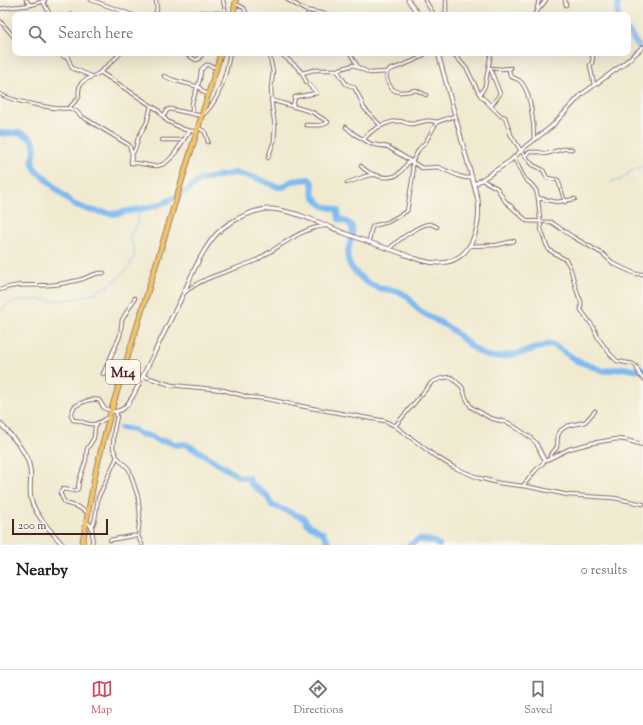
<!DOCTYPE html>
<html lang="en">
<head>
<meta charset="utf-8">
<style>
	:root { --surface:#fff; --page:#f2f2f2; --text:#202124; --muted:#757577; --line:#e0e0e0; --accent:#d1495b }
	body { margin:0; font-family:"Sorts Mill Goudy",serif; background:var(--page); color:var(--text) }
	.scale { position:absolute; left:12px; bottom:10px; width:96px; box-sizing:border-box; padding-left:4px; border:2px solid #4a1f2b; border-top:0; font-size:11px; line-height:14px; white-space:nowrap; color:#4a1f2b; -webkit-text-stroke:3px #fbf7ec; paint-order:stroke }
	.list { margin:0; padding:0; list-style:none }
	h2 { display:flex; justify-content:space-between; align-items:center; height:52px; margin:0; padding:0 16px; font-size:17px }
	h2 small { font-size:13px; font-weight:400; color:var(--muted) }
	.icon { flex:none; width:22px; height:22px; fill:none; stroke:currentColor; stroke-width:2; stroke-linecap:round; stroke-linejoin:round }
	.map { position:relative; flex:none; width:643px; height:545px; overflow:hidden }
	.search { position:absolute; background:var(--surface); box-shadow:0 4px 16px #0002; left:12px; right:12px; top:12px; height:44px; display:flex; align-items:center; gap:10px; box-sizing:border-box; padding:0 14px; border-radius:8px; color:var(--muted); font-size:15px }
	.sheet { height:124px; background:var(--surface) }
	nav { display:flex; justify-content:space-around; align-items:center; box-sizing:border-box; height:56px; border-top:1px solid var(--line); background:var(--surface); font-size:11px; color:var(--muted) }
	nav a { display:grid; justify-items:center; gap:2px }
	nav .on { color:var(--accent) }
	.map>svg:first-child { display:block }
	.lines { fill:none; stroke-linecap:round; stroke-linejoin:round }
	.stream { stroke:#7fbaf1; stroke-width:1 }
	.river { stroke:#7fbaf1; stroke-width:6 }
	.minor-casing { stroke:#846665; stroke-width:4.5 }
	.tertiary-casing { stroke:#846665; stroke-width:5 }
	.trunk-casing { stroke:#846665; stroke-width:6 }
	.minor { stroke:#fff; stroke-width:2.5 }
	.tertiary { stroke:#fff; stroke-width:3 }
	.trunk { stroke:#eec569; stroke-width:4.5 }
	.labels { text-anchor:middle; stroke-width:3; stroke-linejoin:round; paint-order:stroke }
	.shield { fill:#fbf7ec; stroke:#7f6065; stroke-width:1 }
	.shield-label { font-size:14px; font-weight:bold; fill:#4a1f2b }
</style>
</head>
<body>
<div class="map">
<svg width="643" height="545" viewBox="0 0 643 545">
	<rect width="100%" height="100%" fill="#fbf7ec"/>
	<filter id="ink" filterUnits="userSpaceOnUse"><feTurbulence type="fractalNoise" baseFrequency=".025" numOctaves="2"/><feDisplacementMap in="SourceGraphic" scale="8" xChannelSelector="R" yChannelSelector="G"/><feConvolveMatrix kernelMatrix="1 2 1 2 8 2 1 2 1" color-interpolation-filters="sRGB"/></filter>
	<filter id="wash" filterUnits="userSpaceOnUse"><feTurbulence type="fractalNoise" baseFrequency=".012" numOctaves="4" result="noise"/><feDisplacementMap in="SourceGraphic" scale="16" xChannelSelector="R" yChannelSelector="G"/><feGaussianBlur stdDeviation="0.9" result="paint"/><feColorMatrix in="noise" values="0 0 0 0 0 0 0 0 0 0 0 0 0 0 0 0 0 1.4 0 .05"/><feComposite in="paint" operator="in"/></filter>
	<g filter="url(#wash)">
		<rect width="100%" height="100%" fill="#f0ead0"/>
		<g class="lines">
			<path class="stream" d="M 612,182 L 615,180 L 619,181 L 633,170 L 643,166
				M 113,282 C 123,274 137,262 134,248 C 133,244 129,241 130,236 C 131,233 134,231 135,228 C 140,222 138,217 137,210
				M 0,311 C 4,308 8,303 13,302 C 30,297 48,302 66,300 C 81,298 96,293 109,285"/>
			<path class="river" d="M 618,15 L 617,8 L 619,0
				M 628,31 L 639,47
				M 0,133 C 6,134 13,132 19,133 C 27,135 35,140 35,149 C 35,154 31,159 33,165 C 33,166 36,169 36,170 L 73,204 L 89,210 L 114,214 L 155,206 L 168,201 L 189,189 L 200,180 L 235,173 L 253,177 L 278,187 L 283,187 L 292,181 L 309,179 C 316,185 311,188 313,194 C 314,196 319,202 321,204 C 326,209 333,206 338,211 L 339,219 C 343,221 348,222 350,224 C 358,233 342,252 350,265 C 358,277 369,286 384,289 C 392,290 400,291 407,296 C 411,300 414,306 419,310 C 428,316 438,321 448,327 C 461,335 477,356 493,357 C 511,358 534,348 552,344 L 566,353 L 577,361 L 604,371 L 623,368 L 633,370 L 639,369 L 643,370
				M 121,428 L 134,430 L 139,434 L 147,435 L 160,441 L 167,441 L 176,445 L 185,444 L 200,452 L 239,477 L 249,478 L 250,483 L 267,496 L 272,505 L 304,518 L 307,524 L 323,533 L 330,545
				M 409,545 L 419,539 L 433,541 L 439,545"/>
		</g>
	</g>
	<g filter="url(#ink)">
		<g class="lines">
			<defs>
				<path id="minor" d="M 26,0 L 30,5
					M 91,0 L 133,15
					M 223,0 L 226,14
					M 288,0 L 305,10 L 330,15
					M 425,0 L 434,15
					M 565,0 L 566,5
					M 43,1 L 50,15
					M 236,4 L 244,8 L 247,15
					M 537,8 L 539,0
					M 0,9 C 15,5 31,8 45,0
					M 219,14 L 231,15
					M 71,15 L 72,14
					M 122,15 L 124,12
					M 155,15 L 157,9 L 156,0
					M 193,15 L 200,12 L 220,13
					M 307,15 L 308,14
					M 443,15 L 446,11 L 446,0
					M 534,15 L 546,0
					M 0,21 L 15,38
					M 60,53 L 64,57 L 67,57
					M 66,53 L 72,68 L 91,76
					M 184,53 L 196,60 L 199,59 L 203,53
					M 280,53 L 297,67 L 302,73 L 307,83 L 317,93 L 295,97 L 293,106
					M 350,53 L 358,67
					M 446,53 L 453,54
					M 453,53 L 467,69 L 480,95 L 501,116 L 505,117 L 511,135 L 521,151 L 533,165 L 543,170 L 547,178 L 558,180 L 565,202
					M 590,53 L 593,57 L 592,63 L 590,65 L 594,85
					M 490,68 L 500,94 L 491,106
					M 490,68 L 501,69 L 511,68
					M 509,69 L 510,76 C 514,79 518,78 521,82 C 531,92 534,126 534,139
					M 337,70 L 346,84 L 354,87 L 359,96 L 364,108 L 381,126
					M 100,72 L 158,110 L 167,121 L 183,129 L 190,131 L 197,131
					M 302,73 L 314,70 L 337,70 L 353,65 L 370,73 L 387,72
					M 164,76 L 173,80 L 199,87 L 203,92 L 208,94
					M 0,94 C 9,100 58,111 69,108 L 79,97 C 77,78 87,81 99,73 C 106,68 115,58 121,53
					M 426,95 L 416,90 C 405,92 393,96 388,82 C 386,78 386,73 389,70 C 398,67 420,60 426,53
					M 480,95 L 485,86 L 491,53
					M 271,100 L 312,112 L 328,122
					M 69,108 L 76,111 L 81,116 L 129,145 L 132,154 L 131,163 C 140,162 147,166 156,166 C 173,165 180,142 190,131
					M 192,114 L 192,103 L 200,79 L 201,70 L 206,65 L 208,65 L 217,68
					M 162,115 L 165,114 L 167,110 L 170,109 L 202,116 C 220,100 226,75 230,53
					M 306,125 C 313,125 323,127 328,122
					M 346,127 L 354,134 L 371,144 L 388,147 L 422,168 L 438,167 L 459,176 L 466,178 L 472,177
					M 199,128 L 205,132 L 208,142
					M 162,140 L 182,140
					M 364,140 C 370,129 388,121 400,121 C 404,122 408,124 412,124 C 423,122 426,119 437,122
					M 133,153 L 136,147 L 138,138 L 147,122 L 151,106
					M 525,155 L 530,152 L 540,152 L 545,154 L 563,149 L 572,149
					M 268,158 L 274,141 L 275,126 L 272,107 L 271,88 L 273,72 L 269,53
					M 514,158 L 525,179 L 531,184 L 536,190 L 538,198 L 541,229 L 546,244 L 549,250 L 566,260 L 570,267 L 578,295 L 581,301 L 581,310 L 594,328 L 598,338 L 610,354 L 617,361 L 633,364 L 636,366 L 640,375 L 643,379
					M 361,166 C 368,174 386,181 397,175 C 402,172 405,165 410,161
					M 482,180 L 497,188 L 505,201 L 527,221 L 551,222 L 573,237 L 603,254 L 614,264 L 636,274 L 643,274
					M 347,183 L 366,176 L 373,175
					M 538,198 L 557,202 L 575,199
					M 369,242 L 371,230 L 373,226 L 388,222 L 407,211 L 413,175 L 412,162 L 419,149 L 425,143 L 437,122 L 455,116
					M 469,246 L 497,245 L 514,241
					M 389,249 C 396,242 420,223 431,224 C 433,225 435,226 437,227
					M 0,290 C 21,281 38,288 59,284 C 67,283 75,281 83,279 C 90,276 96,272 104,273
					M 184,293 C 205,275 233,271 257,260 C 261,258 264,255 268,253 C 286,242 305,227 326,226
					M 103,374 L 120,336 L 122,320 L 135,298
					M 143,376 L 171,385 L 223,390 L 248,397 L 267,399 L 311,408 L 385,421 L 395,426 L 435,456 L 455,468 L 479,478 L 499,483 L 530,487 L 568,495 L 614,498 L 643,504
					M 116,412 L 117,416 L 114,431 L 113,448 L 117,457 L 129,469 L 138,497 L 140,515 L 138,536 L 142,545
					M 109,417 C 104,419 100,423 95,424 C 89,426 81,420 73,420 L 71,415 L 74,407 C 82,402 90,398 99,400 L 104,408 L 111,411
					M 395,426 L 432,382 L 442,378 L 451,377 L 462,387 L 466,398 L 471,407 L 490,418 L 509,423 L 530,437 L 536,443 L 545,461
					M 550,456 L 557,447 L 558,435 L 561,430 L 567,426 L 585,422 L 595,411
					M 523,486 L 535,471 L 545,461 L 569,449 L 592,443 L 617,439 L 626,440 L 643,445
					M 88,513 L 78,507 L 65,503 L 60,493 L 63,489 L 75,491 L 78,489 L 79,481 L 86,460 L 87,449 L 94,438 L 95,427 L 97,423
					M 87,522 C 94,526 93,537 92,545
					M 92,527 L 95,519 L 98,498 L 117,457
					M 110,540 L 132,536 L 138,536"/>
				<path id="tertiary" d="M 408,0 L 419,15
					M 475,184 L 510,161 L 526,146 L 551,127 L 582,94 L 621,66 L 643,47
					M 111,411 C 122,414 128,404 133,396 C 149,364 164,332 180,301 C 191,277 206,236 230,223 C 242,216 258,208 272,209 C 295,211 323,224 344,233 C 362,240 380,246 398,252 C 411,257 424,263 439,263 C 472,262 481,227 478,200 L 438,53
					M 0,423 C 11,436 28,452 30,469 C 32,480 28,492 32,503 C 39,520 51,531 63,545"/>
				<path id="trunk" d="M 233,15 L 236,0
					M 82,545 L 96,470 L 111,411 L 221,53"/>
			</defs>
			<use href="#minor" class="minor-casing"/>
			<use href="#tertiary" class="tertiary-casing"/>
			<use href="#trunk" class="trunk-casing"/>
			<use href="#minor" class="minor"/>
			<use href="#tertiary" class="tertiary"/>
			<use href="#trunk" class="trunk"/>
		</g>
	</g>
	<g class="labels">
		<rect class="shield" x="106" y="360" width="34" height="24" rx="3"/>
		<g class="shield-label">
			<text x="123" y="377">M14</text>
		</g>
	</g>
</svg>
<div class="scale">200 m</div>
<div class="search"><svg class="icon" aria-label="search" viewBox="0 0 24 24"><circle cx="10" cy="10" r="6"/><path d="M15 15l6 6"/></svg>Search here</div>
</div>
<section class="sheet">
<h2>Nearby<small>0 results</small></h2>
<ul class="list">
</ul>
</section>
<nav>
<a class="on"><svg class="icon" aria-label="map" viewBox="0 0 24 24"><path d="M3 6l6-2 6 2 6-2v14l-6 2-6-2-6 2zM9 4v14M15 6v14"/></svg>Map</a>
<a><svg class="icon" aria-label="directions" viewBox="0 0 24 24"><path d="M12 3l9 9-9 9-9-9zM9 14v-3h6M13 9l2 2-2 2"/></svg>Directions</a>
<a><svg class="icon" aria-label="saved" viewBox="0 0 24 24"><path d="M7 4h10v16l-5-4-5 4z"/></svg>Saved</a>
</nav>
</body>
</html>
